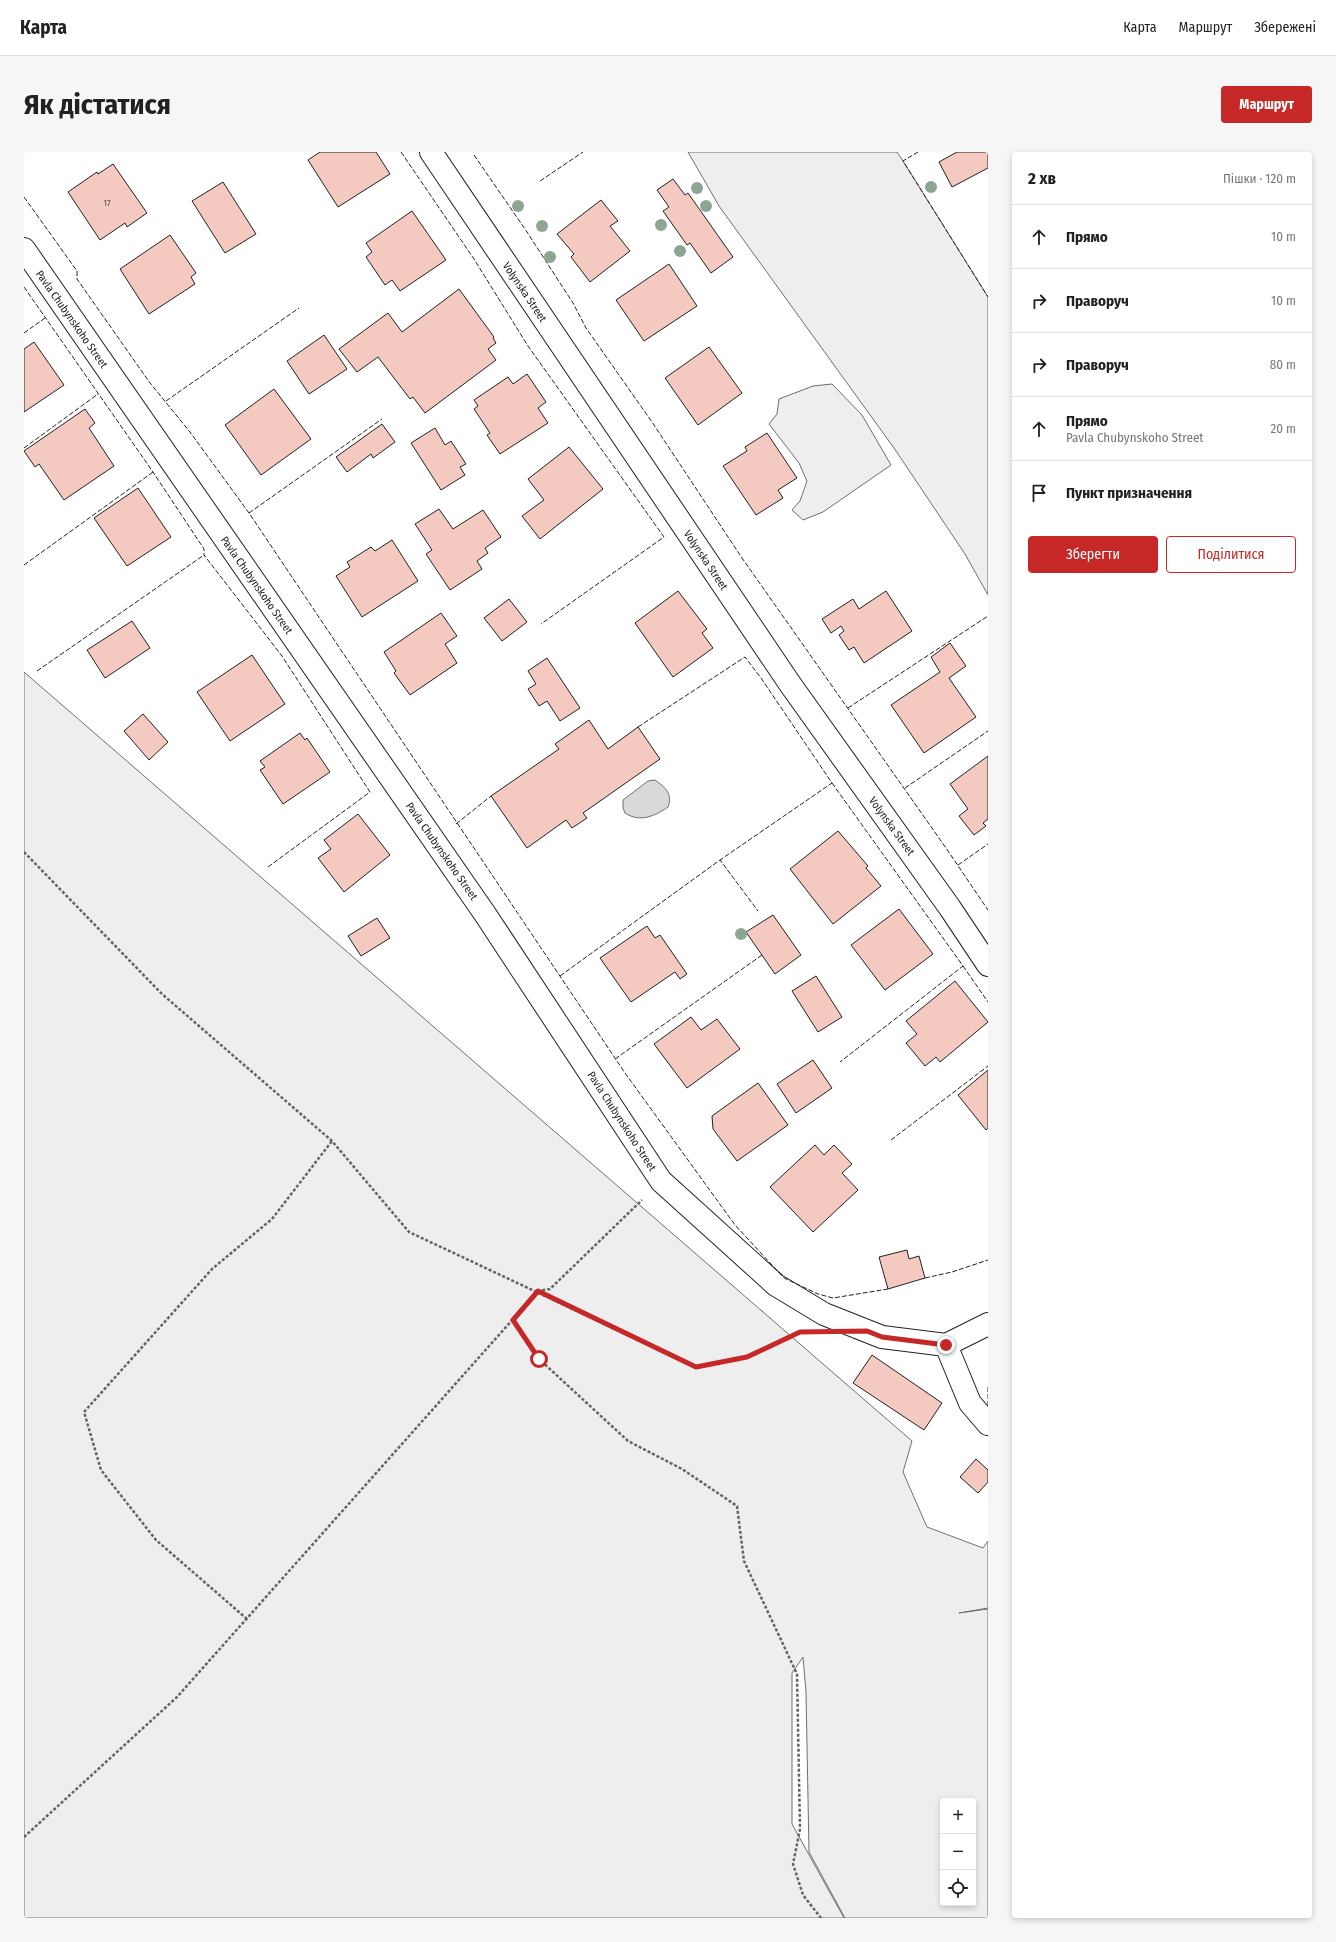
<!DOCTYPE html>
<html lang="uk">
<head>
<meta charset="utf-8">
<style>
	:root { --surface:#fff; --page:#f6f6f6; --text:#222; --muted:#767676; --line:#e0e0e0; --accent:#c62828 }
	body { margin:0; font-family:"Fira Sans Condensed",sans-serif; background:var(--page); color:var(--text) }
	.controls { position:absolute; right:12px; bottom:12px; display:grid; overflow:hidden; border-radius:4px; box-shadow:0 2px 6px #0003 }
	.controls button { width:36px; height:36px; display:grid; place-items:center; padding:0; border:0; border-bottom:1px solid var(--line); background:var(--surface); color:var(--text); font:20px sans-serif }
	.stop { position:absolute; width:12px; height:12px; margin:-9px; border:3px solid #c62828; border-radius:50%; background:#fff }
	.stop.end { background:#c62828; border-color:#fff; box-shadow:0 1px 4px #0008 }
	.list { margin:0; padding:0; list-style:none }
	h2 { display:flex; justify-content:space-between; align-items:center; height:52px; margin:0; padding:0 16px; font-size:17px }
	h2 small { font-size:13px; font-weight:400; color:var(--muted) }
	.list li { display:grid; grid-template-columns:26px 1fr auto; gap:12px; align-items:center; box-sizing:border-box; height:64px; padding:0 16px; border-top:1px solid var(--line) }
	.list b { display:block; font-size:15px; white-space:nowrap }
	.list p { margin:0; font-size:13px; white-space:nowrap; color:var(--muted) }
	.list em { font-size:13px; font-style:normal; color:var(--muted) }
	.actions { display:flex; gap:8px; padding:12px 16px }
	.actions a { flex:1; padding:9px 0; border:1px solid var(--accent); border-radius:4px; text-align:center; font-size:14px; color:var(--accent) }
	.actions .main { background:var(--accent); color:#fff }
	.icon { flex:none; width:22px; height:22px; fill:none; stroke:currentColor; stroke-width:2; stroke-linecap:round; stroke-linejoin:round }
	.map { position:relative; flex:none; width:964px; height:1766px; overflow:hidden; border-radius:4px }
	header { display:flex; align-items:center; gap:24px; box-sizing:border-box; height:56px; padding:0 20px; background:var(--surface); border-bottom:1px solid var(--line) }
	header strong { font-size:19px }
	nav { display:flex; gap:22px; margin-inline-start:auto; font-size:14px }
	.intro { display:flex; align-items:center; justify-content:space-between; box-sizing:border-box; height:96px; padding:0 24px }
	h1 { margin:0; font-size:28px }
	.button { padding:10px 18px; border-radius:4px; background:var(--accent); color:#fff; font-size:14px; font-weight:700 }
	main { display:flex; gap:24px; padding:0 24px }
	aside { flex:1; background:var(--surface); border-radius:4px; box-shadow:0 2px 6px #0003 }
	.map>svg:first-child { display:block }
	.green { fill:#eee; stroke:#6f6f6f; fill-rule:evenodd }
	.water { fill:#d9d9d9; stroke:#6f6f6f }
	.building { fill:#f3c9c0; stroke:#222 }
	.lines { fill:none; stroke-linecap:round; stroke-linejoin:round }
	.minor-casing { stroke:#222; stroke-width:24 }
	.path { stroke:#646464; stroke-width:2.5; stroke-dasharray:3 2; stroke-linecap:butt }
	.minor { stroke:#fff; stroke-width:22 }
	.fence { stroke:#222; stroke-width:1; stroke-dasharray:5 2; stroke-linecap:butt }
	.tree { fill:#8da692 }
	.route { stroke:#c62828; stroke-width:5 }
	.labels { text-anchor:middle; stroke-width:3; stroke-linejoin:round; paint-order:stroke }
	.number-label { font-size:9px; fill:#564c4a }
	.street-label { font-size:11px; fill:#222; stroke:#fff }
</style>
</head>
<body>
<header>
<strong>Карта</strong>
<nav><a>Карта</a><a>Маршрут</a><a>Збережені</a></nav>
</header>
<div class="intro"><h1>Як дістатися</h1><a class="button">Маршрут</a></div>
<main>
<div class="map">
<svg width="964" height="1766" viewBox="0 0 964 1766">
	<rect width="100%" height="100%" fill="#fff"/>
	<path class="green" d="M 664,0 L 873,0 L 879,9 L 964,145 L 964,443 L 941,402 L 870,296 L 695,54 Z
		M 808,232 L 838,263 L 867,313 L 799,360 L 779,368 L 768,358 L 776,349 L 783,329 L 775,311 L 745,272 L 753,262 L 755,247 L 789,234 Z
		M 0,520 L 888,1289 L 879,1320 L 903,1375 L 959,1396 L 964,1389 L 964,1456 L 935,1461 L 964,1457 L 964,1766 L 821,1766 L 785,1700 L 782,1540 L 779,1505 L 768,1521 L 768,1672 L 820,1766 L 0,1766 ZM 919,1649 L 949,1649 L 949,1751 L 919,1751 Z"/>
	<path class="water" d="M 631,628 C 641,635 649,642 644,655 C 631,664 616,671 601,661 L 599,656 L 599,648 L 624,629 Z"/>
	<path class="building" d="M 296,0 L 352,0 L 366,22 L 314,55 L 284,8 Z
		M 933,0 L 964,0 L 964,16 L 928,35 L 915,10 Z
		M 89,12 L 123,61 L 103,75 L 101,71 L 76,88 L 44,40 L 73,20 L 74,22 Z
		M 649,27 L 661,43 L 664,41 L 709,105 L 687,121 L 666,91 L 663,93 L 639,59 L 645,55 L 633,38 Z
		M 199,30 L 232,82 L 201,101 L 168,49 Z
		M 577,48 L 594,69 L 586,74 L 606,99 L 566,130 L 547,105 L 550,102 L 533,82 Z
		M 388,59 L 422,108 L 376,139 L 368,128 L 361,133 L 342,105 L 348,100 L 342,91 Z
		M 146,83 L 172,121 L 167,125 L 171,132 L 125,162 L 96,117 Z
		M 645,112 L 673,154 L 620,189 L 592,148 Z
		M 435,137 L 470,185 L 469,186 L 472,191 L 464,197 L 472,208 L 401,261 L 389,245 L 386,247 L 354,205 L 333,220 L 315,197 L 364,161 L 378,180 Z
		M 300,183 L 323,217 L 285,242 L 263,209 Z
		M 10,190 L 40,233 L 0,260 L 0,197 Z
		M 685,195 L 718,241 L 674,273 L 641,226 Z
		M 503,222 L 522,250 L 514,256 L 524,271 L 476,302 L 463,283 L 466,281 L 450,257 L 454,254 L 450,248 L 484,225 L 489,232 Z
		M 250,237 L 287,287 L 237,323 L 201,273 Z
		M 61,257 L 71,271 L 65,276 L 90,314 L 40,348 L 15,312 L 11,315 L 0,299 Z
		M 358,272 L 371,290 L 349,306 L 347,302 L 323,320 L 312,305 Z
		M 411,276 L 421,293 L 427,289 L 442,312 L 436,315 L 441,323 L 417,338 L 387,291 Z
		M 743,281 L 773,326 L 754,338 L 759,346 L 732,363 L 699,314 L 723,299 L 721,295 Z
		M 545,295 L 579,337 L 516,387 L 498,364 L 520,348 L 504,327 Z
		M 114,336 L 147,385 L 103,414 L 70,366 Z
		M 415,357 L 429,377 L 459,358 L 477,385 L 461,396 L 464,401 L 453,409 L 458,417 L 426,438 L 402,402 L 408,398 L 391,372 Z
		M 368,388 L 394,429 L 338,465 L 312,424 L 326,415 L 323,410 L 347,395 L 351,399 Z
		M 654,439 L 683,477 L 678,481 L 689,496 L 649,525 L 611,471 Z
		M 862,439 L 888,479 L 840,511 L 830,495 L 825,498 L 815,483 L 820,479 L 817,474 L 807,481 L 798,467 L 829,447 L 835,457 Z
		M 485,447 L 503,470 L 478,489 L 460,466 Z
		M 417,461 L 433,484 L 421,492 L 433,511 L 386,543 L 370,521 L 372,519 L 360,500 Z
		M 108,469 L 126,496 L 81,526 L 63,498 Z
		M 926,491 L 942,514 L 925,526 L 952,565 L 900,601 L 867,553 L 916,520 L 907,505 Z
		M 228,503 L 261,552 L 206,589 L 173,540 Z
		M 523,506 L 556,556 L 536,569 L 523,549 L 515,554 L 504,537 L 512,532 L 504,519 Z
		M 119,562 L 144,590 L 125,608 L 100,579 Z
		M 565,568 L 584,597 L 614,575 L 636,607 L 559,661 L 563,666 L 548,676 L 542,668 L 503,696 L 467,644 L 535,597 L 531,592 Z
		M 276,581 L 281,588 L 283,586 L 306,620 L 259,652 L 236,618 L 241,615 L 236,609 Z
		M 964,604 L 964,667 L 959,671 L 962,674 L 950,683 L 935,664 L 944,657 L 926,632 Z
		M 334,662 L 366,703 L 320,740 L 294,706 L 307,697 L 300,688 Z
		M 814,679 L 844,714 L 842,716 L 857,734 L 809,772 L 766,717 Z
		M 875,757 L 909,802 L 861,838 L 827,793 Z
		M 749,763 L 777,803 L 751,822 L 722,780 Z
		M 353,766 L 366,786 L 337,804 L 324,784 Z
		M 623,774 L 631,786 L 636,783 L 663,822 L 656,827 L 651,820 L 607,850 L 576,806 Z
		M 792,824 L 818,865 L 794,880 L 768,839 Z
		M 931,829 L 964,870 L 916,910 L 912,905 L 901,914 L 882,891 L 893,882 L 882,869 Z
		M 667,865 L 677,878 L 693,867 L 716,897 L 663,936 L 630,892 Z
		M 789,908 L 808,936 L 772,961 L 753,932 Z
		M 964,918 L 964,976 L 962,978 L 934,943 Z
		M 734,931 L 764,973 L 713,1009 L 689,977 L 688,964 Z
		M 791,993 L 800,1003 L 810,993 L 828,1012 L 818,1021 L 834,1038 L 789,1080 L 746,1035 Z
		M 883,1098 L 885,1107 L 895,1104 L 901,1126 L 864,1137 L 855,1105 Z
		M 848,1203 L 918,1251 L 900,1278 L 829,1231 Z
		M 952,1307 L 964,1318 L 964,1330 L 954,1341 L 936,1325 Z"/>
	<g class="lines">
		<defs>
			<path id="minor" d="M 407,0 L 766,532 L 926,756 L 964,813
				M 0,97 L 461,762 L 637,1029 L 752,1133 L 800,1162 L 858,1185 L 922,1193
				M 922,1193 L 946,1251 L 964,1272
				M 922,1193 L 964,1172"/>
		</defs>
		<use href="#minor" class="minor-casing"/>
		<path class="path" d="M 0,700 L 138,842 L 308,989 L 385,1080 L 672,1215 L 723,1205 L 776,1180
			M 489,1168 L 515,1207 L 604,1289 L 658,1317 L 713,1354 L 720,1409 L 773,1522 L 776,1677 L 769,1712 L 779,1743 L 797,1766
			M 223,1467 L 132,1388 L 77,1318 L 60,1260 L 188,1117 L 248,1067 L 308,989
			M 0,1685 L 153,1545 L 514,1139 L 526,1137 L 618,1048"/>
		<use href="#minor" class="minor"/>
		<path class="fence" d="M 377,0 L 450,107 L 504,194 L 640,385 L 517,472
			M 894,0 L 879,9 L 964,145
			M 450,3 L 503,80 L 549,151 L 562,176 L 628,270 L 718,406 L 922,696 L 964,758
			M 516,29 L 559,0
			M 0,45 L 53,119 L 53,127 L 126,231 L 166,280 L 225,361 L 601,921 L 711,1073 L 760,1126 L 794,1142 L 809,1146 L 864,1137
			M 0,135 L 129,320 L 180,397 L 180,403 L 258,504 L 346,640 L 244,715
			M 0,181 L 21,166
			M 142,249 L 275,156
			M 0,296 L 74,242
			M 225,361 L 358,267
			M 0,413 L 129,320
			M 13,519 L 180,403
			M 824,556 L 964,464
			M 614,575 L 721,505 L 737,526 L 808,631 L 696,708
			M 808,631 L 939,814 L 816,910
			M 881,636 L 964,579
			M 432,672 L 467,644
			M 934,713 L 964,692
			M 939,814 L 964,850
			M 536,824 L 696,708 L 734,759
			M 591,907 L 738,803
			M 867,988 L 964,914
			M 901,1126 L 928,1120 L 964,1108
			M 964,1235 L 964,1254"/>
	</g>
	<g class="tree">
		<circle cx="907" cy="35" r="6"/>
		<circle cx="673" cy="36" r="6"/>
		<circle cx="494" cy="54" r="6"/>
		<circle cx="682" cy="54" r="6"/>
		<circle cx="637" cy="73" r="6"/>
		<circle cx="518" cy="74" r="6"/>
		<circle cx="656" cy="99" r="6"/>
		<circle cx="526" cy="105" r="6"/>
		<circle cx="717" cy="782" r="6"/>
	</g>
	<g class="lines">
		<path class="route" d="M 515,1207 L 489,1168 L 514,1139 L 672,1215 L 723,1205 L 776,1180 L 843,1179 L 858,1185 L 922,1193"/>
	</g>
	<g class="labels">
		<g class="number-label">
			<text x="83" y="54">17</text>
		</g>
		<g class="street-label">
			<text transform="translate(501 140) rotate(56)" y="4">Volynska Street</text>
			<text transform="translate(48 167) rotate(55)" y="4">Pavla Chubynskoho Street</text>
			<text transform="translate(682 408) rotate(56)" y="4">Volynska Street</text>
			<text transform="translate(233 433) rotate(55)" y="4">Pavla Chubynskoho Street</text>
			<text transform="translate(868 674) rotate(54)" y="4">Volynska Street</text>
			<text transform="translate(418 699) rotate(55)" y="4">Pavla Chubynskoho Street</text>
			<text transform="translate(598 969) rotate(57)" y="4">Pavla Chubynskoho Street</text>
		</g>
	</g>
</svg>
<div class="controls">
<button>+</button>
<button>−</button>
<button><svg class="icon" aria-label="locate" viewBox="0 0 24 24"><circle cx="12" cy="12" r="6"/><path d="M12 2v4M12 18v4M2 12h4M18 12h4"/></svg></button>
</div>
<div class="stop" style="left:515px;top:1207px"></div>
<div class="stop end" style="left:922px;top:1193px"></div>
</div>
<aside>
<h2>2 хв<small>Пішки · 120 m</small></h2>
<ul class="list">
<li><svg class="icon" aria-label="ahead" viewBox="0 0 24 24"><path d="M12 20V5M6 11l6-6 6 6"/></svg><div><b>Прямо</b></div><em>10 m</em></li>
<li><svg class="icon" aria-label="right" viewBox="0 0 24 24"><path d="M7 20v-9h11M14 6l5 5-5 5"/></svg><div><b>Праворуч</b></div><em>10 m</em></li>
<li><svg class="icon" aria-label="right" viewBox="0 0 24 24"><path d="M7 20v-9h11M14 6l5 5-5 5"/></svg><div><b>Праворуч</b></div><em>80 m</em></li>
<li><svg class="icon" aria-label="ahead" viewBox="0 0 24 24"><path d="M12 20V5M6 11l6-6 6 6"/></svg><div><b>Прямо</b><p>Pavla Chubynskoho Street</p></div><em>20 m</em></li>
<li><svg class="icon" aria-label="arrive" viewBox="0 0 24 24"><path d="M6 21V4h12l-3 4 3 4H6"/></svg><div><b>Пункт призначення</b></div></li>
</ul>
<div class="actions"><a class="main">Зберегти</a><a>Поділитися</a></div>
</aside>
</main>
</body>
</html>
